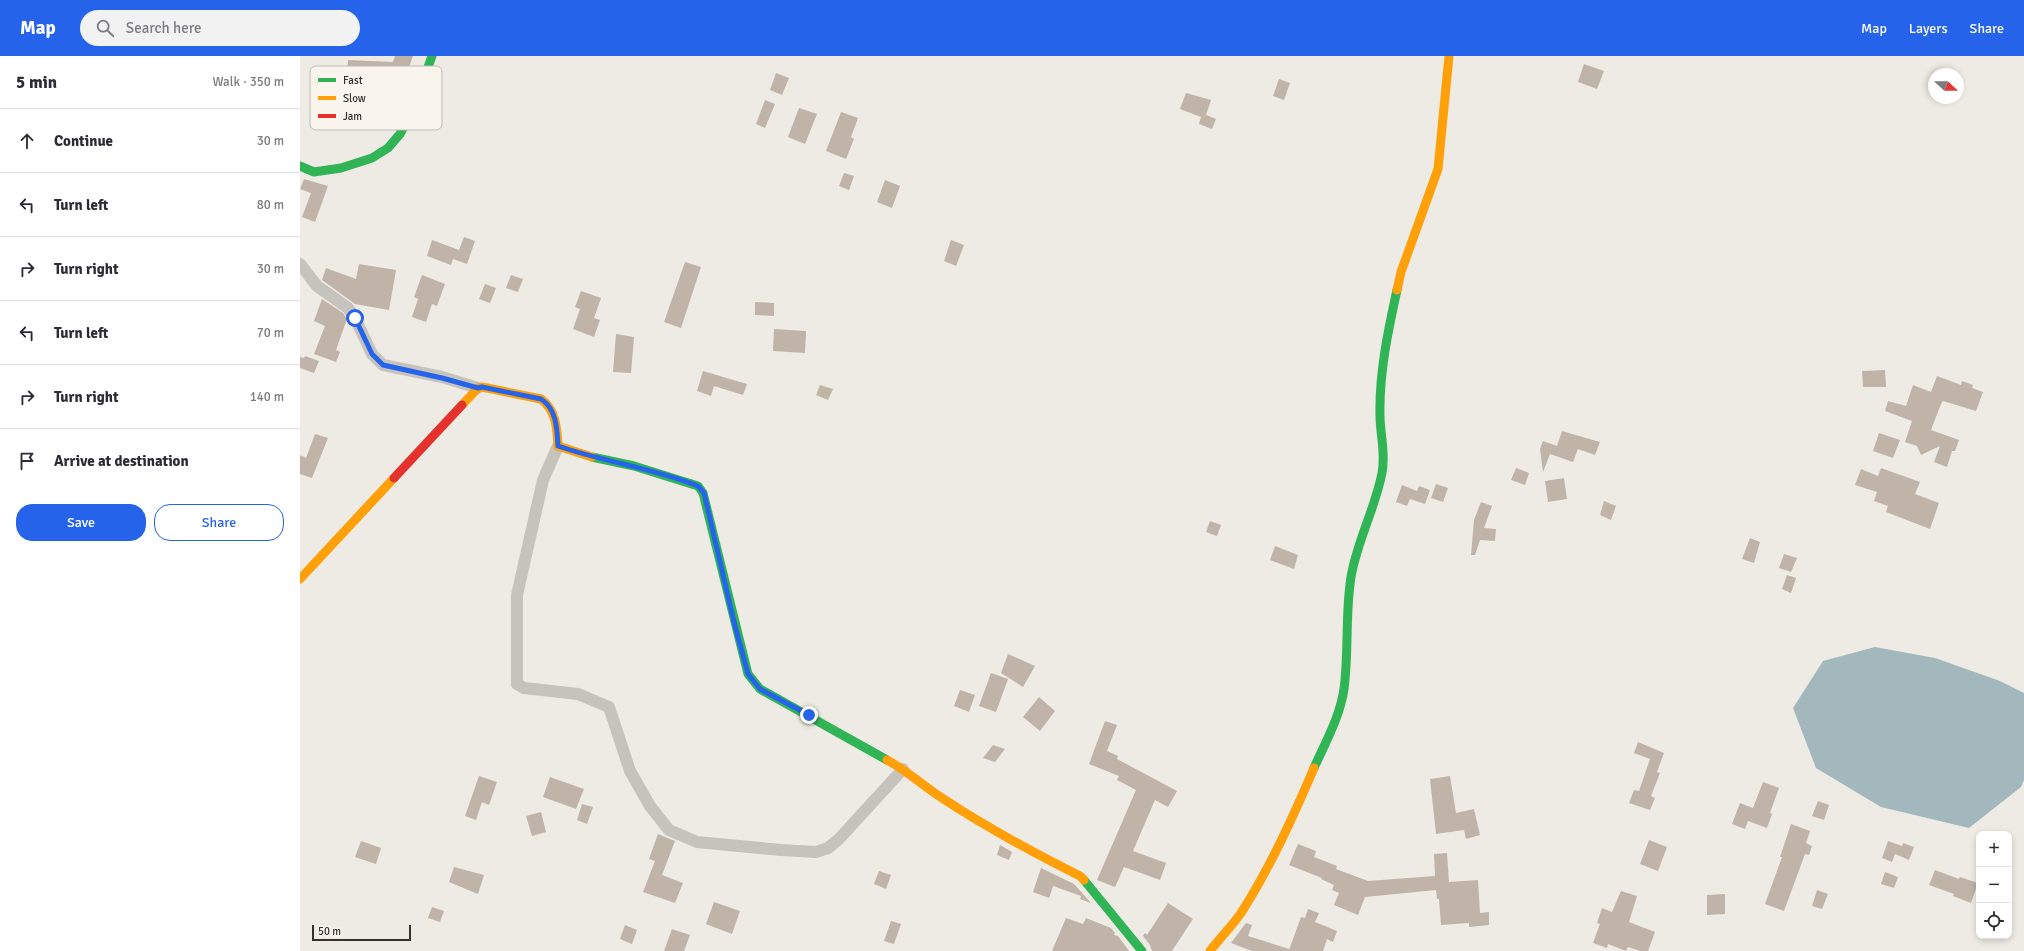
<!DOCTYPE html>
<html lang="en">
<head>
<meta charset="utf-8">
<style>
	:root { --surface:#fff; --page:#f2f2f3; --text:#2b2b33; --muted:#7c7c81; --line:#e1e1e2; --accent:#2563eb }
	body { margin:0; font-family:Signika,sans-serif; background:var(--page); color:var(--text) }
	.controls { position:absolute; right:12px; bottom:12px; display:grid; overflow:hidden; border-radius:8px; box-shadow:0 2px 6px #0003 }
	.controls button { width:36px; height:36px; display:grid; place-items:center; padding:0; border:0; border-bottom:1px solid var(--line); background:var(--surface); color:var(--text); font:20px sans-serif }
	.compass { position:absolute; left:1628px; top:12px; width:36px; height:36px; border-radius:50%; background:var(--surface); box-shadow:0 2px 6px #0003; rotate:111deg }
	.scale { position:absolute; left:12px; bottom:10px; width:99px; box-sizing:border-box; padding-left:4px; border:2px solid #37312b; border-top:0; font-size:11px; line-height:14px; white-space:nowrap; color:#37312b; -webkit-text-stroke:3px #f9f5ed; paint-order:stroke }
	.stop { position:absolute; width:12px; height:12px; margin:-9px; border:3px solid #2563eb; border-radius:50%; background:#fff }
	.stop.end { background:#2563eb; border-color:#fff; box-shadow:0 1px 4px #0008 }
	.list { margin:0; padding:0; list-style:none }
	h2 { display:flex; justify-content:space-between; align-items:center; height:52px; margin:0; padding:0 16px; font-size:17px }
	h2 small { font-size:13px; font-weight:400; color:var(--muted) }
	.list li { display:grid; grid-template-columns:26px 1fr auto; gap:12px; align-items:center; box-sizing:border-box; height:64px; padding:0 16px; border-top:1px solid var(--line) }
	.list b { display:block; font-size:15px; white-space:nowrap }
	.list em { font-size:13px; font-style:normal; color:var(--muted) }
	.actions { display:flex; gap:8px; padding:12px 16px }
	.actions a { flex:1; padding:9px 0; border:1px solid var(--accent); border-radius:16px; text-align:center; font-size:14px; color:var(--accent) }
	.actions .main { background:var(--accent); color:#fff }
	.icon { flex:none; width:22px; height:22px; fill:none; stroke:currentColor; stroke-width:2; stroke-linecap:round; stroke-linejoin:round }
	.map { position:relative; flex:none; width:1724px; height:895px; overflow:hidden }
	header { display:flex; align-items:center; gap:24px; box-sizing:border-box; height:56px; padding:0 20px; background:var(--accent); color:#fff }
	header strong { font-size:19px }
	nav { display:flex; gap:22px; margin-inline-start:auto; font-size:14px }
	.search { width:280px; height:36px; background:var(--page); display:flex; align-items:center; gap:10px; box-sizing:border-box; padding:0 14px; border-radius:22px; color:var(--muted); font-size:15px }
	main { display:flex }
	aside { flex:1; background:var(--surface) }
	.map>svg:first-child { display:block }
	.water { fill:#a2b8bc }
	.building { fill:#c0b3a8 }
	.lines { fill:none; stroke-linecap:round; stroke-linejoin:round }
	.street { stroke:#c6c3bd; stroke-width:12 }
	.fast { stroke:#30b455; stroke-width:9 }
	.slow { stroke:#ff9f0a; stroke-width:9 }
	.jam { stroke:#e5322d; stroke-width:9 }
	.route { stroke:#2563eb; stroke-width:5 }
	.key { fill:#f9f5ed; stroke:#bfbab3; stroke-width:1 }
	.key-label { font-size:11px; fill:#37312b }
</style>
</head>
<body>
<header>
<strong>Map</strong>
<div class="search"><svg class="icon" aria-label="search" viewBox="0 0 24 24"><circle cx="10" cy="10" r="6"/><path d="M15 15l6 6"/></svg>Search here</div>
<nav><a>Map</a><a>Layers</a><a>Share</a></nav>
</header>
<main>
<aside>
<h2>5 min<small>Walk · 350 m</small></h2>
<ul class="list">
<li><svg class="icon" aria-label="ahead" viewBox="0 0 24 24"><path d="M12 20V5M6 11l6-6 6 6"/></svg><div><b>Continue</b></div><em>30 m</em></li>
<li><svg class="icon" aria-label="left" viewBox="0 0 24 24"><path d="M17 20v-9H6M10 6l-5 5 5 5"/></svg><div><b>Turn left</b></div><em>80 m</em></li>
<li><svg class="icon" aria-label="right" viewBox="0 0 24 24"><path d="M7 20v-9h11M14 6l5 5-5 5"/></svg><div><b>Turn right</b></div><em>30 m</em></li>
<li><svg class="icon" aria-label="left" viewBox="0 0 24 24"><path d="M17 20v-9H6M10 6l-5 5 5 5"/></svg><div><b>Turn left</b></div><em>70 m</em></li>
<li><svg class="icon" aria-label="right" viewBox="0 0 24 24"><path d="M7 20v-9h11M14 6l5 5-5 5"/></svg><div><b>Turn right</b></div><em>140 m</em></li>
<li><svg class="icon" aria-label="arrive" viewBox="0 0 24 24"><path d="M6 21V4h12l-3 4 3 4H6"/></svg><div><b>Arrive at destination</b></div></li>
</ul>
<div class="actions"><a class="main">Save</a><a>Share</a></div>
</aside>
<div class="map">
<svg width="1724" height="895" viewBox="0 0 1724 895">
	<rect width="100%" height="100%" fill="#eeebe4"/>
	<path class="water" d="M 1575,591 L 1635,602 L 1700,625 L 1724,637 L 1724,724 L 1721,731 L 1669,772 L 1581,751 L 1516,712 L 1493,652 L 1523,605 Z"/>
	<path class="building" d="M 95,0 L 113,0 L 104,26 L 87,19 L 86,34 L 61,34 L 61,40 L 46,39 L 48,4 L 93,6 Z
		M 1284,8 L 1304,15 L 1297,33 L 1278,26 Z
		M 476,17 L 489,22 L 482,39 L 470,34 Z
		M 979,23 L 990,27 L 984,44 L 973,40 Z
		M 886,37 L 911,44 L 906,59 L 916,63 L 912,73 L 899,68 L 901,61 L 880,53 Z
		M 465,44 L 475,48 L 465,72 L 456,68 Z
		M 499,52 L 517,58 L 505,88 L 488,81 Z
		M 541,56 L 558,62 L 551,81 L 554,83 L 546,103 L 526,95 Z
		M 544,117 L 554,120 L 549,134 L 539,130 Z
		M 4,123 L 28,130 L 15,166 L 2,161 L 11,137 L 0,133 Z
		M 585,124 L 600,130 L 592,152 L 577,146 Z
		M 164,181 L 175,185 L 167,208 L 153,203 L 151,209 L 127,200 L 132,184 L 159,194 Z
		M 651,184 L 664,189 L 656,210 L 644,205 Z
		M 385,206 L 401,211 L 381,272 L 364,266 Z
		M 59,208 L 96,214 L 89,254 L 55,248 L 22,224 L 26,212 L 56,223 Z
		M 122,219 L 145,228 L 137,250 L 132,248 L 126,266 L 112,261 L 118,243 L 114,241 Z
		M 211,219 L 223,223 L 218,236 L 206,232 Z
		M 185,228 L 196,232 L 190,247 L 179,243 Z
		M 281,235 L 301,242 L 294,262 L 300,264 L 294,281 L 273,273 L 280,253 L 275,251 Z
		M 22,243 L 43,257 L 47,263 L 36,294 L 40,296 L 36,306 L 14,298 L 25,270 L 14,265 Z
		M 455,246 L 474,247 L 474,260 L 455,259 Z
		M 474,273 L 506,275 L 505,297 L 473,295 Z
		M 316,278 L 334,281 L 331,317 L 313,316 Z
		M 5,300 L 19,305 L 14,317 L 0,312 L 0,301 L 4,302 Z
		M 1585,314 L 1586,331 L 1563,331 L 1562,315 Z
		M 403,315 L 447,328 L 443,339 L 414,330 L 411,340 L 397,335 Z
		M 1637,320 L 1661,329 L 1662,325 L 1673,329 L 1672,332 L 1683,336 L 1676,355 L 1643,345 L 1641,348 L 1631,374 L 1659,384 L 1655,395 L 1652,395 L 1647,411 L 1634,406 L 1640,390 L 1621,399 L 1617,390 L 1605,386 L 1612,365 L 1585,355 L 1588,345 L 1606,350 L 1613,329 L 1631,336 Z
		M 520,329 L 533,333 L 528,344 L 516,339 Z
		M 1262,375 L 1300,386 L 1295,399 L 1278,393 L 1273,406 L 1250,398 L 1243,416 L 1240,393 L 1243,385 L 1257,390 Z
		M 1579,377 L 1600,384 L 1593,402 L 1573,395 Z
		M 15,378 L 28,382 L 12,422 L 0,418 L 0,399 L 6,402 Z
		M 1216,412 L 1229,417 L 1225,429 L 1211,424 Z
		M 1581,412 L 1620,426 L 1615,438 L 1639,447 L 1630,473 L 1586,456 L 1588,450 L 1574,445 L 1577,436 L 1555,429 L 1561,413 L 1578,420 Z
		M 1264,422 L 1267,443 L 1248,446 L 1245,425 Z
		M 1136,428 L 1148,432 L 1143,446 L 1131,442 Z
		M 1102,429 L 1117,435 L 1119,430 L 1130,434 L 1125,448 L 1110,443 L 1107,450 L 1096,446 Z
		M 1304,445 L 1316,450 L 1311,464 L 1300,459 Z
		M 1181,446 L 1192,450 L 1184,472 L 1196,473 L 1195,485 L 1180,484 L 1175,499 L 1171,499 L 1174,464 Z
		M 910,465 L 921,469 L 917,480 L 906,476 Z
		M 1450,482 L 1460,486 L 1454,507 L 1442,503 Z
		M 975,490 L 998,499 L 994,513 L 970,504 Z
		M 1484,498 L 1497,502 L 1491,516 L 1479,512 Z
		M 1487,519 L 1496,522 L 1491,537 L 1482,533 Z
		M 708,598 L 735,610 L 723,631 L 701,617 Z
		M 691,617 L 708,623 L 696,656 L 679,650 Z
		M 660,634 L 675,639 L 669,656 L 654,650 Z
		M 739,641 L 755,655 L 740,675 L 723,661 Z
		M 805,665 L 817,669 L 807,695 L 818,700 L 817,703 L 877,735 L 868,751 L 855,744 L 833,795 L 866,807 L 860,824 L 824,811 L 815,831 L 797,824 L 836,734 L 817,724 L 819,720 L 789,708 Z
		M 1338,686 L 1364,697 L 1357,716 L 1360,717 L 1351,740 L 1355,742 L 1350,754 L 1329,747 L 1334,734 L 1339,735 L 1350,703 L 1334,697 Z
		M 693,689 L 705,693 L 695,706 L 683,702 Z
		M 179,720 L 197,726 L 189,749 L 182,746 L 176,764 L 165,760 Z
		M 1150,720 L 1156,757 L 1174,753 L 1180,779 L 1166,783 L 1164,774 L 1136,778 L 1130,723 Z
		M 250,721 L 284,733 L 276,753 L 243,741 Z
		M 1463,726 L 1479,732 L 1470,757 L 1472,758 L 1467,772 L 1448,765 L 1445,773 L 1432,768 L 1440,747 L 1453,752 Z
		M 1518,745 L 1529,749 L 1524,764 L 1512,760 Z
		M 282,748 L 293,751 L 287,768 L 277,764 Z
		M 241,756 L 246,776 L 232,780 L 226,760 Z
		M 1491,768 L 1510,775 L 1506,787 L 1512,790 L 1509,799 L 1505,798 L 1484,855 L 1465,848 L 1482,801 L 1480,801 Z
		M 358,778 L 375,785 L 362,819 L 383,827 L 375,847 L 343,836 L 355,805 L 349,803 Z
		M 1349,784 L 1367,791 L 1358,815 L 1340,808 Z
		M 61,785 L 81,792 L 76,808 L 55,801 Z
		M 1588,785 L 1602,790 L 1603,787 L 1614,791 L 1609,804 L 1595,798 L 1592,806 L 1582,802 Z
		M 998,788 L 1016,795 L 1014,801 L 1037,810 L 1036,813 L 1068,825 L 1135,820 L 1134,798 L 1147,797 L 1149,826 L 1178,824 L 1180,857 L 1189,856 L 1189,869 L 1169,871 L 1169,867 L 1141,869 L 1139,843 L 1137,843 L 1136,834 L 1065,841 L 1058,859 L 1034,849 L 1039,837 L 1032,834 L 1034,829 L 1021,823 L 1022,822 L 989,809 Z
		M 700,789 L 712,796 L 709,804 L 697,799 Z
		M 154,811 L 184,819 L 178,838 L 149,826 Z
		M 741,812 L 774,828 L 791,847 L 780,843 L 781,840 L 753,830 L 749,842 L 733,836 Z
		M 1635,814 L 1659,823 L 1660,821 L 1678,827 L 1671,847 L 1653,840 L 1654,838 L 1629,829 Z
		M 579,815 L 591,819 L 586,833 L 574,828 Z
		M 1585,816 L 1598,821 L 1594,832 L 1581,828 Z
		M 1517,834 L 1528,838 L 1522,853 L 1512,850 Z
		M 1321,835 L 1337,840 L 1329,866 L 1355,876 L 1348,895 L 1340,895 L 1328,891 L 1326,895 L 1308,888 L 1307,892 L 1293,887 L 1300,868 L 1297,867 L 1302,852 L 1312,856 Z
		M 1425,838 L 1425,858 L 1407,859 L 1407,839 Z
		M 414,846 L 440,855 L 432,878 L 406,868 Z
		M 868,847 L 893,863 L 872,895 L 852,895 L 850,889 L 843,880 L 845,877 L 847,879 Z
		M 132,851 L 144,855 L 140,866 L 128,862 Z
		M 1008,853 L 1019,857 L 1015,866 L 1037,875 L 1033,886 L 1027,883 L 1023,895 L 952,895 L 931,887 L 946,867 L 952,869 L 948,880 L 989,893 L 989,894 L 1001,861 L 1005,862 Z
		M 766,862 L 783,868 L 786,862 L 811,872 L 815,877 L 814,879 L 818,880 L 829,895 L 752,895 Z
		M 591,865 L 601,868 L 594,888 L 584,885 Z
		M 325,869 L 337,874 L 332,888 L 320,883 Z
		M 372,873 L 390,879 L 384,895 L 364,895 Z"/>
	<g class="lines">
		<path class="street" d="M 0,208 L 17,230 L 48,252 L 55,262 L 72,298 L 83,309 L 142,321 L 178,332
			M 258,390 L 243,424 L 217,539 L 217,628 L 224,632 L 278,638 L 309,651 L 330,715 L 350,750 L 369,774 L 397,786 L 481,794 L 516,796 L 528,792 L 539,783 L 603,713"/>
		<path class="fast" d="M 0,110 L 14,116 L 41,112 L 72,102 L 88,92 L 100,78 L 112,56 L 132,0
			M 292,401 L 334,410 L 398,430 L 403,437 L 448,618 L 460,633 L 587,704
			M 1014,712 C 1025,687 1040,661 1044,633 C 1049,596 1045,558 1051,521 C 1057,485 1075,453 1082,417 C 1086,398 1080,378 1080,360 C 1079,317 1088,275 1097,234
			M 784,824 L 842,895"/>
		<path class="slow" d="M 1097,234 L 1101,216 L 1138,113 L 1149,0
			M 162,349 L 178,332 L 182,331 L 241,343 C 256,354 257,372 258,390 L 292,401
			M 0,523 L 94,422
			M 587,704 C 606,714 621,728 639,740 C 684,770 732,796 780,820 L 784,824
			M 910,895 C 920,882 932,870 941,857 C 970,812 993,761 1014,712"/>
		<path class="jam" d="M 94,422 L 162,349"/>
	</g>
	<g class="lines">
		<path class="route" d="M 55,262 L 72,298 L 83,309 L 142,322 L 178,332 L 182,331 L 241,343 C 257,353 257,374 258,390 C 304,406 353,412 398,430 L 404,437 L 434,566 L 448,618 L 460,633 L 509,659"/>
	</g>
	<rect x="10" y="10" width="132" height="64" rx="6" class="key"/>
	<rect x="18" y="22" width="18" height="4" fill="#30b455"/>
	<rect x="18" y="40" width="18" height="4" fill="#ff9f0a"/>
	<rect x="18" y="58" width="18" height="4" fill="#e5322d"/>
	<g class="key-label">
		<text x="43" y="28">Fast</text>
		<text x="43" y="46">Slow</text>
		<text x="43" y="64">Jam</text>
	</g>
</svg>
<div class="controls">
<button>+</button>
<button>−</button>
<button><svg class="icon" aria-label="locate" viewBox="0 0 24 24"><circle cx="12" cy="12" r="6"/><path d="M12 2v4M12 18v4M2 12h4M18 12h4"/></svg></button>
</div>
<svg class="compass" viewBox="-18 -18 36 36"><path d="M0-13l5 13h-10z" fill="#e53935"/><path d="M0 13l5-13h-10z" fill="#7c7c81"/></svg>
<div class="scale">50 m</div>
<div class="stop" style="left:55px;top:262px"></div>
<div class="stop end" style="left:509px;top:659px"></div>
</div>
</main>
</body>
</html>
